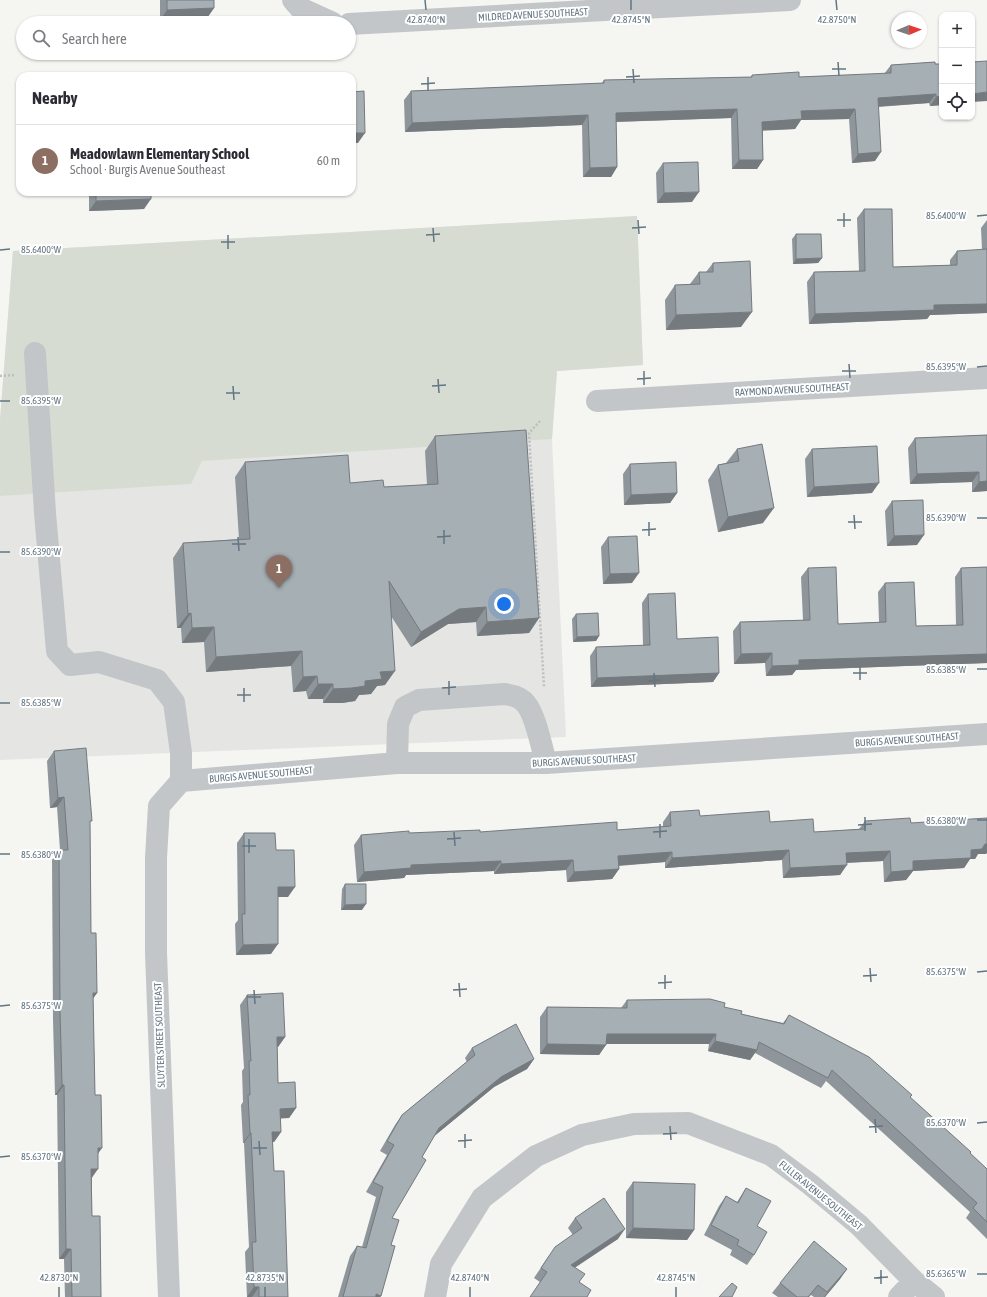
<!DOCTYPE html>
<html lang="en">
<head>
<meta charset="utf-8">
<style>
	:root { --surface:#fff; --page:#f2f2f3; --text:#2b2b33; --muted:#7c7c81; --line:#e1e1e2; --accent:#e44e22 }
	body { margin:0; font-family:"Asap Condensed",sans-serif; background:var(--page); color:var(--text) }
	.controls { position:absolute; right:12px; top:12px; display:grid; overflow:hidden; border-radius:8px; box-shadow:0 1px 3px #0004 }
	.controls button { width:36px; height:36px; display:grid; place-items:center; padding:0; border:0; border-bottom:1px solid var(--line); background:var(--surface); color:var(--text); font:20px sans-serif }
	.compass { position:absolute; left:891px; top:12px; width:36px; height:36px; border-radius:50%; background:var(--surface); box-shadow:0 1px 3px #0004; rotate:88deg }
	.you { position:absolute; left:504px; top:604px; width:14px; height:14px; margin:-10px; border:3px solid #fff; border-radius:50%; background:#1a73e8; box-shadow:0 0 0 6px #1a73e833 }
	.badge { display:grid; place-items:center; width:26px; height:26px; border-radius:50%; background:var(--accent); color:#fff; font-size:13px; font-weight:700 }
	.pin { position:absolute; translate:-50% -33px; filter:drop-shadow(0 1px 2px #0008) }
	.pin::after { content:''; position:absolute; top:21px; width:14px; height:12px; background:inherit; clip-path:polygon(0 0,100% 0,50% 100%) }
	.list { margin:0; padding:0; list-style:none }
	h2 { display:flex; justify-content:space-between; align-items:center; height:52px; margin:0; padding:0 16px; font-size:17px }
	h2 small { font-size:13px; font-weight:400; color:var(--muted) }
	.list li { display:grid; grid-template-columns:26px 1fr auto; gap:12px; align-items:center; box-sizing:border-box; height:72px; padding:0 16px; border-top:1px solid var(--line) }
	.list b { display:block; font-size:15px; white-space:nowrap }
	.list p { margin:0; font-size:13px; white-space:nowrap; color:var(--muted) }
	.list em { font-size:13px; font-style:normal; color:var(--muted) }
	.icon { flex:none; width:22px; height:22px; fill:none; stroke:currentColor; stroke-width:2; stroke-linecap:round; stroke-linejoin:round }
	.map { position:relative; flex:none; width:987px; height:1297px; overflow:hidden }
	.search { position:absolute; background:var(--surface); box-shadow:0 1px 3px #0004; left:16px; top:16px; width:340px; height:44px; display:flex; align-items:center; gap:10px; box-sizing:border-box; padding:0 14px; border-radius:22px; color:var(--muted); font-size:15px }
	.panel { position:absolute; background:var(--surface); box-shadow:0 1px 3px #0004; left:16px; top:72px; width:340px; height:124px; border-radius:12px }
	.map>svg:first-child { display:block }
	.built { fill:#e5e6e4 }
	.green { fill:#d6dcd2 }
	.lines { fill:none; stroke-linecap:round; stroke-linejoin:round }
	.path { stroke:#bcbec0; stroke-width:2.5; stroke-dasharray:2 2; stroke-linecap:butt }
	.minor { stroke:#c2c6c9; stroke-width:22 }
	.wall { fill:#8f969b }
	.shaded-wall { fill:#747a7e }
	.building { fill:#a6afb4; stroke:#747a7e }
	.ticks { fill:none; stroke:#637582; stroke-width:1.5 }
	.labels { text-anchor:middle; stroke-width:4; stroke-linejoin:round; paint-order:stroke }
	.street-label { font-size:10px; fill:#637582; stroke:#fff }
	.ticks-label { font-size:10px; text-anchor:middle; fill:#637582; stroke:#fff; stroke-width:4; stroke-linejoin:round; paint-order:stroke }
</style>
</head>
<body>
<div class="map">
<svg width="987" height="1297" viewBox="0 0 987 1297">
	<rect width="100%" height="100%" fill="#f5f5f1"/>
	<path class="built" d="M 637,216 L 643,365 L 557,371 L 552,439 L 566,737 L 0,760 L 0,420 L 13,251 Z"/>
	<path class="green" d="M 637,216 L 643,365 L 557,371 L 552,439 L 202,461 L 191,484 L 0,496 L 0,420 L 13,251 Z"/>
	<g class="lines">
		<path class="path" d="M 0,376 L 14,375
			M 540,421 L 529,433 L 544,687"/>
		<path class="minor" d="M 293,0 L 300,8 L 333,23
			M 349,24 L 790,0
			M 35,353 L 45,513 L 57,651 L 70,665 L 99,662 L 157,680 L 174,702 L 181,753 L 181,781
			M 597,401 L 987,378
			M 397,763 L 398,724 L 405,707 L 419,700 L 504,694 C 512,695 521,697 526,704 C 535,714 542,748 546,763
			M 181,781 L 397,763 L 546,763 L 987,734
			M 169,1297 L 156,953 L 156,858 L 159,806 L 181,781
			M 435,1297 L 441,1264 L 482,1198 L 536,1156 L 582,1135 L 634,1124 L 688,1123 L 771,1155 L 811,1185 L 859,1225 L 914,1281 L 934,1297
			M 899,1297 L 914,1281"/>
	</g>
	<path class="wall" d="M 160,0 L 214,0 L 214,8 L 207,18 L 160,20 Z
		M 935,62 L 942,105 L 930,106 L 929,103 L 878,107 L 875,161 L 852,163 L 849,119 L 801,120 L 795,129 L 763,130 L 763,160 L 757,169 L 732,169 L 731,118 L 616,122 L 617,167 L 611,177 L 583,177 L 582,125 L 405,132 L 404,100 L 411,91 L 602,83 L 604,80 L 751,77 L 752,75 L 799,77 L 884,74 L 891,65 Z
		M 663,163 L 692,202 L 657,203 L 656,173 Z
		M 89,192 L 151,192 L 144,209 L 89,211 Z
		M 864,209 L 893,267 L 950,265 L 950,260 L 957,251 L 982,250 L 981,228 L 987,220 L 987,313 L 930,315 L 927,319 L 809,324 L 807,282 L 814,272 L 859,271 L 857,218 Z
		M 796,234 L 822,258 L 818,263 L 793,264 L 792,239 Z
		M 713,263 L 741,327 L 666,330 L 665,300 L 675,285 L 690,284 L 699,272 L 706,272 Z
		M 987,435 L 987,491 L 972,492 L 972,482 L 910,484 L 908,448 L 915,438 Z
		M 435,436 L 539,618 L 529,633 L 477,636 L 476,622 L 448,624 L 411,647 L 391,616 L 385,685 L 377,686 L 371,694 L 359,695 L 355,701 L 342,703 L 323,703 L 323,699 L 308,699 L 306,691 L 293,692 L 291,666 L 206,672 L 204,642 L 182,643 L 181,628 L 177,628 L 173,558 L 183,543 L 239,539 L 235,477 L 245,462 L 350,483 L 384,487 L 427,485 L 425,451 Z
		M 737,449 L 763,523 L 718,532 L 708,480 L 718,465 L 726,463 Z
		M 812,449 L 872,493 L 807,497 L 805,459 Z
		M 630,464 L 677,493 L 670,503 L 624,505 L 623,474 Z
		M 892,501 L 917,545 L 887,546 L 885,511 Z
		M 608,537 L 632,583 L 603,584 L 601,547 Z
		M 987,567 L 987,663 L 796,670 L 792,675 L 766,676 L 765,663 L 734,664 L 733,631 L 740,622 L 803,620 L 801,577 L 808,568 L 838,624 L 879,622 L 878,592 L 885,583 L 916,626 L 956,625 L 955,577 L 961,568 Z
		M 648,594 L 677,639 L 719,673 L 713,682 L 591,687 L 590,656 L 596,647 L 643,645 L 642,603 Z
		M 576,614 L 599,636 L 596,641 L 573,642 L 572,619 Z
		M 54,751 L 90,824 L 91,933 L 97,993 L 93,998 L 95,1095 L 98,1154 L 92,1178 L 92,1216 L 101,1297 L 65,1297 L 64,1259 L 59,1259 L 57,1095 L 55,1095 L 53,1020 L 52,860 L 59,850 L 60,850 L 57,807 L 50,808 L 47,761 Z
		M 670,812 L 700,816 L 770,822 L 814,832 L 859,829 L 865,821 L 911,823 L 986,854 L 978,854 L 975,859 L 970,859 L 964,868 L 913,871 L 906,880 L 884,882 L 883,861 L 847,863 L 840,875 L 783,878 L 782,860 L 665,868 L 665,862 L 619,866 L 619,869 L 612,879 L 567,882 L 566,870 L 494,874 L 494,871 L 406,875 L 404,878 L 357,882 L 354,845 L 361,835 L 409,833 L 480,832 L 617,830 L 663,827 L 663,822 Z
		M 244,833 L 276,850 L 288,897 L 278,897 L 271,954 L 236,955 L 235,924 L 238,920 L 237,843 Z
		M 345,884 L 362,910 L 341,910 L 342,889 Z
		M 247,995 L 285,1037 L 278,1047 L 277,1047 L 278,1083 L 296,1108 L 289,1118 L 280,1118 L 281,1132 L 274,1142 L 272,1142 L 274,1171 L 288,1297 L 247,1297 L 245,1252 L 249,1247 L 244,1143 L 243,1143 L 241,1105 L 243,1102 L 242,1071 L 244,1068 L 240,1005 Z
		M 627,1000 L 724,1007 L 741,1014 L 783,1023 L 789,1015 L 910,1098 L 987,1169 L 987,1239 L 966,1218 L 970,1212 L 826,1081 L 821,1088 L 755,1053 L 750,1060 L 708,1051 L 709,1044 L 606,1044 L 599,1055 L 540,1054 L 540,1017 L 547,1007 L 621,1008 Z
		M 472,1048 L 534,1059 L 527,1069 L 494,1087 L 434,1136 L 422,1157 L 392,1218 L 391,1245 L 381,1296 L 380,1297 L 338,1297 L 350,1256 L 357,1246 L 362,1247 L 376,1197 L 366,1192 L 387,1155 L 380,1151 L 395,1125 L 402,1115 L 467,1062 L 465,1058 Z
		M 633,1182 L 694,1230 L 687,1240 L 626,1238 L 626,1192 Z
		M 746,1188 L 757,1226 L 754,1255 L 747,1265 L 730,1255 L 732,1250 L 704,1235 L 719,1206 L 726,1196 L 737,1202 Z
		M 575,1218 L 618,1239 L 540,1282 L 534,1278 L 548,1257 L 573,1235 L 568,1228 Z
		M 847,1269 L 840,1279 L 825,1297 L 814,1297 L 811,1295 L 809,1297 L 778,1297 L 772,1293 L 780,1283 Z"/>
	<path class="shaded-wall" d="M 214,8 L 207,18 L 160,20 L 167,10 Z
		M 987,92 L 987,101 L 972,102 L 972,94 Z
		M 936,94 L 929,103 L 871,107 L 878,98 Z
		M 942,96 L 942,105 L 930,106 L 936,97 Z
		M 737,109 L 731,118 L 609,122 L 616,113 Z
		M 855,109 L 849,119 L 801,120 L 795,129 L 756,131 L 762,122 L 801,111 Z
		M 588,115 L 582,125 L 405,132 L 412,123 Z
		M 352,133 L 365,133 L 358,143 L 352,143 Z
		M 881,152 L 875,161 L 852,163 L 858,154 Z
		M 739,160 L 763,160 L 757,169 L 732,169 Z
		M 617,167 L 611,177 L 583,177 L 590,168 Z
		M 699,192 L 692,202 L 657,203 L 664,193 Z
		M 151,199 L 144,209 L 89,211 L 96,201 Z
		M 822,258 L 818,263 L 793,264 L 796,259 Z
		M 987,304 L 987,313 L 930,315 L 927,319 L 809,324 L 815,314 L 934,305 Z
		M 752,312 L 741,327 L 666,330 L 676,315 Z
		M 979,472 L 972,482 L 910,484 L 917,474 Z
		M 987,481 L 987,491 L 972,492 L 979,482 Z
		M 879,483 L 872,493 L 807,497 L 814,487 Z
		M 677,493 L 670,503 L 624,505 L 631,495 Z
		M 774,508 L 763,523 L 718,532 L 728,517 Z
		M 924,535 L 917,545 L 887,546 L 894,536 Z
		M 639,573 L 632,583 L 603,584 L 610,574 Z
		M 486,607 L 476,622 L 448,624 L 411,647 L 421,632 L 459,609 Z
		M 191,613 L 181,628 L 177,628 L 188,614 Z
		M 539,618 L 529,633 L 477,636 L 487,622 Z
		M 214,627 L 204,642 L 182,643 L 192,628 Z
		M 599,636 L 596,641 L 573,642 L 577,637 Z
		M 302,651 L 291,666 L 206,672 L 216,657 Z
		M 772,653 L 765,663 L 734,664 L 741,654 Z
		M 987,654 L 987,663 L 796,670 L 792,675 L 766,676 L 772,666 L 799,660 Z
		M 395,671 L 385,685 L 377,686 L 371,694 L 359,695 L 355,701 L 342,703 L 323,703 L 333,689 L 380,672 Z
		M 719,673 L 713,682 L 591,687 L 597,678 Z
		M 317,676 L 306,691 L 293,692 L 303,677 Z
		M 318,684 L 333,684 L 323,699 L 308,699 Z
		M 64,797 L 57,807 L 50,808 L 58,798 Z
		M 985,844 L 987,844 L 987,853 L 986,854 L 978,854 L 975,859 L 970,859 L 964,868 L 913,871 L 906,880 L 884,882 L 891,872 L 913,861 L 971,850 Z
		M 789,850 L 782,860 L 665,868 L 672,858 Z
		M 890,851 L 883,861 L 839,863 L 846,853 Z
		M 672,852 L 665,862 L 611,866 L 618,856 Z
		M 573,860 L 566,870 L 494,874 L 501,864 Z
		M 501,861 L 494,871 L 406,875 L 404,878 L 357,882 L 364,872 L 411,865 Z
		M 847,865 L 840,875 L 783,878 L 790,868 Z
		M 619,869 L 612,879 L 567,882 L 574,872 Z
		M 278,887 L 295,887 L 288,897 L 271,897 Z
		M 366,904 L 362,910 L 341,910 L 345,905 Z
		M 278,944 L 271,954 L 236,955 L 243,945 Z
		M 93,993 L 97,993 L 90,1003 Z
		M 607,1034 L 716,1034 L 709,1044 L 600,1044 Z
		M 277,1037 L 285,1037 L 278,1047 L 270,1047 Z
		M 715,1041 L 757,1050 L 750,1060 L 708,1051 Z
		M 547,1044 L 606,1045 L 599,1055 L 540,1054 Z
		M 534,1059 L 527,1069 L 494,1087 L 432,1138 L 439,1128 L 501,1077 Z
		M 62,1085 L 64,1085 L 57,1095 L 55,1095 Z
		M 296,1108 L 289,1118 L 273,1119 L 280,1109 Z
		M 272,1132 L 281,1132 L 274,1142 L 265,1142 Z
		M 250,1133 L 251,1133 L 244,1143 L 243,1143 Z
		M 98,1148 L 102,1148 L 95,1158 Z
		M 91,1169 L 98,1169 L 91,1179 Z
		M 633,1228 L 694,1230 L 687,1240 L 626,1238 Z
		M 625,1229 L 618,1239 L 564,1275 L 571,1265 Z
		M 66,1249 L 71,1249 L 64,1259 L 59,1259 Z
		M 847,1269 L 840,1279 L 825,1297 L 824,1297 Z
		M 254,1287 L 259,1287 L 252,1297 L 247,1297 Z
		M 376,1294 L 381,1296 L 380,1297 L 374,1297 Z"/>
	<path class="building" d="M 167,0 L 214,0 L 214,8 L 167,10 Z
		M 987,61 L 987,92 L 972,94 L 972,62 Z
		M 935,62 L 935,64 L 942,64 L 942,96 L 936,97 L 936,94 L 878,98 L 881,152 L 858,154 L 855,109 L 801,111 L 802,119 L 762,122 L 763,160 L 739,160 L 737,109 L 616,113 L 617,167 L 590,168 L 588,115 L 412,123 L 411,91 L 604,83 L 604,80 L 752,77 L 752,75 L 799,72 L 799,77 L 891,73 L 891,65 Z
		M 364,91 L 365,133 L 352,133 L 352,92 Z
		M 698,162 L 699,192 L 664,193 L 663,163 Z
		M 96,192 L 151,192 L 151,199 L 96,201 Z
		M 864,209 L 892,209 L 893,267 L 957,265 L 957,251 L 987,249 L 987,304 L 934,305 L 934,310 L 815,314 L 814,272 L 865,271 Z
		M 796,234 L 821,234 L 822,258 L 796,259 Z
		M 750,261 L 752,312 L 676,315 L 675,285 L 700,284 L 699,272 L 713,272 L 713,263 Z
		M 526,430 L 539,618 L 487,622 L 486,607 L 459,609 L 421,632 L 389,581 L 395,671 L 380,672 L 382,679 L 365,681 L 365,686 L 352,688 L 333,689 L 333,684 L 318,684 L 317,676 L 303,677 L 302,651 L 216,657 L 214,627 L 192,628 L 191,613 L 188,614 L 183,543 L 250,539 L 245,462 L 348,455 L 350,483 L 383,480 L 384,487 L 438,484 L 435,436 Z
		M 987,435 L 987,481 L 979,482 L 979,472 L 917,474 L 915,438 Z
		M 762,444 L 774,508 L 728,517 L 718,465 L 739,461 L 737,449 Z
		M 877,446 L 879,483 L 814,487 L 812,449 Z
		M 676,462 L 677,493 L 631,495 L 630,464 Z
		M 923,500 L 924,535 L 894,536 L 892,501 Z
		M 637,536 L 639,573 L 610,574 L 608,537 Z
		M 836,567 L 838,624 L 886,622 L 885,583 L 914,582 L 916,626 L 963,625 L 961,568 L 987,567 L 987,654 L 799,660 L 799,665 L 772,666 L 772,653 L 741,654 L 740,622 L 810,620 L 808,568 Z
		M 675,593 L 677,639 L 718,637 L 719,673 L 597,678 L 596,647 L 650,645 L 648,594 Z
		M 598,613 L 599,636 L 577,637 L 576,614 Z
		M 86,748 L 92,821 L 90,821 L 91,933 L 96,933 L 97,993 L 93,993 L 95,1095 L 101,1095 L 102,1148 L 98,1148 L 98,1169 L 91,1169 L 92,1216 L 100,1216 L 101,1297 L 72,1297 L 71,1249 L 66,1249 L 64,1085 L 62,1085 L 60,1010 L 59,850 L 68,850 L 64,797 L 58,798 L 54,751 Z
		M 699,810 L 700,816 L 769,811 L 770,822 L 813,819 L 814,832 L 865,829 L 865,821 L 910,818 L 911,823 L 987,818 L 987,844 L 985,844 L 982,849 L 971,850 L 971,858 L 913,861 L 913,870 L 891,872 L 890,851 L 846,853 L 847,865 L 790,868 L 789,850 L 672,858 L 672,852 L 618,856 L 619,869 L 574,872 L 573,860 L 501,864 L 501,861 L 411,865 L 411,868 L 364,872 L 361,835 L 409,831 L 409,833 L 480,830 L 480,832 L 617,822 L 617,830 L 671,826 L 670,812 Z
		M 244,833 L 275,833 L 276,850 L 294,850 L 295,887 L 278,887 L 278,944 L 243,945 L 242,914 L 245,914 Z
		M 345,884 L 366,884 L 366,904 L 345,905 Z
		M 283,993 L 285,1037 L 277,1037 L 278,1083 L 295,1082 L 296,1108 L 280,1109 L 281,1132 L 272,1132 L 274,1171 L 284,1171 L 288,1297 L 259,1297 L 259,1287 L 254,1287 L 252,1242 L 256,1242 L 251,1133 L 250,1133 L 248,1095 L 250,1095 L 249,1061 L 251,1061 L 247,995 Z
		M 710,999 L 725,1003 L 724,1007 L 742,1011 L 741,1014 L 784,1024 L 789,1015 L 869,1057 L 912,1095 L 910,1097 L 971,1152 L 970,1153 L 987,1169 L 987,1222 L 973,1208 L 977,1203 L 832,1070 L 828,1078 L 759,1042 L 757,1050 L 715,1041 L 716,1034 L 607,1034 L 606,1045 L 547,1044 L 547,1007 L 627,1008 L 627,1000 Z
		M 516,1024 L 534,1059 L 501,1077 L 439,1128 L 422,1157 L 426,1160 L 392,1218 L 399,1220 L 391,1245 L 395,1246 L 381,1296 L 376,1294 L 376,1297 L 343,1297 L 357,1246 L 366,1248 L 383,1187 L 373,1182 L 394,1145 L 387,1141 L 402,1115 L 475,1055 L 472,1048 Z
		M 633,1182 L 695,1184 L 694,1230 L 633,1228 Z
		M 746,1188 L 771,1201 L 757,1226 L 767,1232 L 754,1255 L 737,1245 L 739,1240 L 711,1225 L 726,1196 L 738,1203 Z
		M 604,1198 L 625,1229 L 571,1265 L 585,1274 L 579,1282 L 591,1290 L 587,1297 L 530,1297 L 547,1272 L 541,1268 L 555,1247 L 582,1228 L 575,1218 Z
		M 814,1241 L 847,1269 L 827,1292 L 818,1285 L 808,1297 L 797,1297 L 780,1283 Z
		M 732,1283 L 737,1287 L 732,1297 L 719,1297 Z"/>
	<path class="ticks" d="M 425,0 L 426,10M 631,0 L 631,10M 836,0 L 837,10M 838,62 L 839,76M 633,69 L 634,83M 832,69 L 846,69M 428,77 L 428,91M 626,77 L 640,76M 421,84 L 435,83M 844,213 L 844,227M 977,216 L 987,215M 638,220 L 639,234M 837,220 L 851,220M 433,228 L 434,242M 632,228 L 646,227M 228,235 L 228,249M 426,235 L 440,234M 221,242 L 235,242M 0,250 L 10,249M 849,364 L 850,378M 977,367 L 987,366M 644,371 L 644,385M 842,371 L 856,371M 438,379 L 439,393M 637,379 L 651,378M 233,386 L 234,400M 432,386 L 446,385M 226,393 L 240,393M 0,401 L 10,401M 854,515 L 855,529M 977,518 L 987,518M 649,522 L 649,536M 848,522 L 862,522M 444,530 L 444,544M 642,530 L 656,529M 238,537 L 239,551M 437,537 L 451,536M 232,544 L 246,544M 0,552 L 10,552M 860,666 L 860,680M 977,669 L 987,669M 654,673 L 655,687M 853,673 L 867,673M 449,681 L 449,695M 648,681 L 661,680M 244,688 L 244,702M 442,688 L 456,687M 237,695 L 251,695M 0,703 L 10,703M 865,817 L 865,831M 977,820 L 987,820M 660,824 L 660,838M 858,825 L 872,824M 454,832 L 455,846M 653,832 L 667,831M 249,839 L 249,853M 447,839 L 461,838M 242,846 L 256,846M 0,854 L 10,854M 870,968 L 871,982M 977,972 L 987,971M 665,975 L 665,989M 863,976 L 877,975M 459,983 L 460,997M 658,983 L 672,982M 254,990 L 255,1004M 453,990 L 467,989M 247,997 L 261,997M 0,1006 L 10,1005M 875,1119 L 876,1133M 977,1123 L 987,1122M 670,1126 L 671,1140M 869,1127 L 883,1126M 465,1134 L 465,1148M 663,1134 L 677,1133M 259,1141 L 260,1155M 458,1141 L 472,1140M 253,1148 L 267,1148M 0,1157 L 10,1156M 881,1270 L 881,1284M 977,1274 L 987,1274M 874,1278 L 888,1277M 59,1287 L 59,1297M 265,1287 L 265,1297M 470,1287 L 470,1297M 676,1287 L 676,1297"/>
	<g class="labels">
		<g class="street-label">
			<text transform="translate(533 14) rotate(-3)" y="4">MILDRED AVENUE SOUTHEAST</text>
			<text transform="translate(792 389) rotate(-3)" y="4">RAYMOND AVENUE SOUTHEAST</text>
			<text transform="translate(907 739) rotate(-4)" y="4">BURGIS AVENUE SOUTHEAST</text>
			<text transform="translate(584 760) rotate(-3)" y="4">BURGIS AVENUE SOUTHEAST</text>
			<text transform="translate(261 774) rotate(-5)" y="4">BURGIS AVENUE SOUTHEAST</text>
			<text transform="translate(159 1035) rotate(-92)" y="4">SLUYTER STREET SOUTHEAST</text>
			<text transform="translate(821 1195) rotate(39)" y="4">FULLER AVENUE SOUTHEAST</text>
		</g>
	</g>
	<g class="ticks-label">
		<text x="426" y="23">42.8740°N</text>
		<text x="631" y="23">42.8745°N</text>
		<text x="837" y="23">42.8750°N</text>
		<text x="946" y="219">85.6400°W</text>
		<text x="41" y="253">85.6400°W</text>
		<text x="946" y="370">85.6395°W</text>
		<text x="41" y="404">85.6395°W</text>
		<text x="946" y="521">85.6390°W</text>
		<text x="41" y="555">85.6390°W</text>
		<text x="946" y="673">85.6385°W</text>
		<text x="41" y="706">85.6385°W</text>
		<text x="946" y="824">85.6380°W</text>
		<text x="41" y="858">85.6380°W</text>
		<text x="946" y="975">85.6375°W</text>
		<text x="41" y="1009">85.6375°W</text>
		<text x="946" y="1126">85.6370°W</text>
		<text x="41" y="1160">85.6370°W</text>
		<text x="946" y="1277">85.6365°W</text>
		<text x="59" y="1281">42.8730°N</text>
		<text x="265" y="1281">42.8735°N</text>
		<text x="470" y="1281">42.8740°N</text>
		<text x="676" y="1281">42.8745°N</text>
	</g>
</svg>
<div class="controls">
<button>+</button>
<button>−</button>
<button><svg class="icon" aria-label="locate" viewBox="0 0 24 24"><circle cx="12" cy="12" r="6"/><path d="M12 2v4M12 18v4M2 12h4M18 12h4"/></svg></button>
</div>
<svg class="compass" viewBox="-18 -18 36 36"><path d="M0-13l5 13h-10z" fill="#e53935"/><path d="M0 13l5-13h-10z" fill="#7c7c81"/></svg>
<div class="you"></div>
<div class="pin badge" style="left:279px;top:588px;background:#8d6e63">1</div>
<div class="search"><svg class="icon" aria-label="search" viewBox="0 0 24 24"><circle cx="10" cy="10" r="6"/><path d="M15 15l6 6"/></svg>Search here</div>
<section class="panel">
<h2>Nearby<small></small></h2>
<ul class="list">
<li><span class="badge" style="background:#8d6e63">1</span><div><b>Meadowlawn Elementary School</b><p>School · Burgis Avenue Southeast</p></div><em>60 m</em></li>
</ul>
</section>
</div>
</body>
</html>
